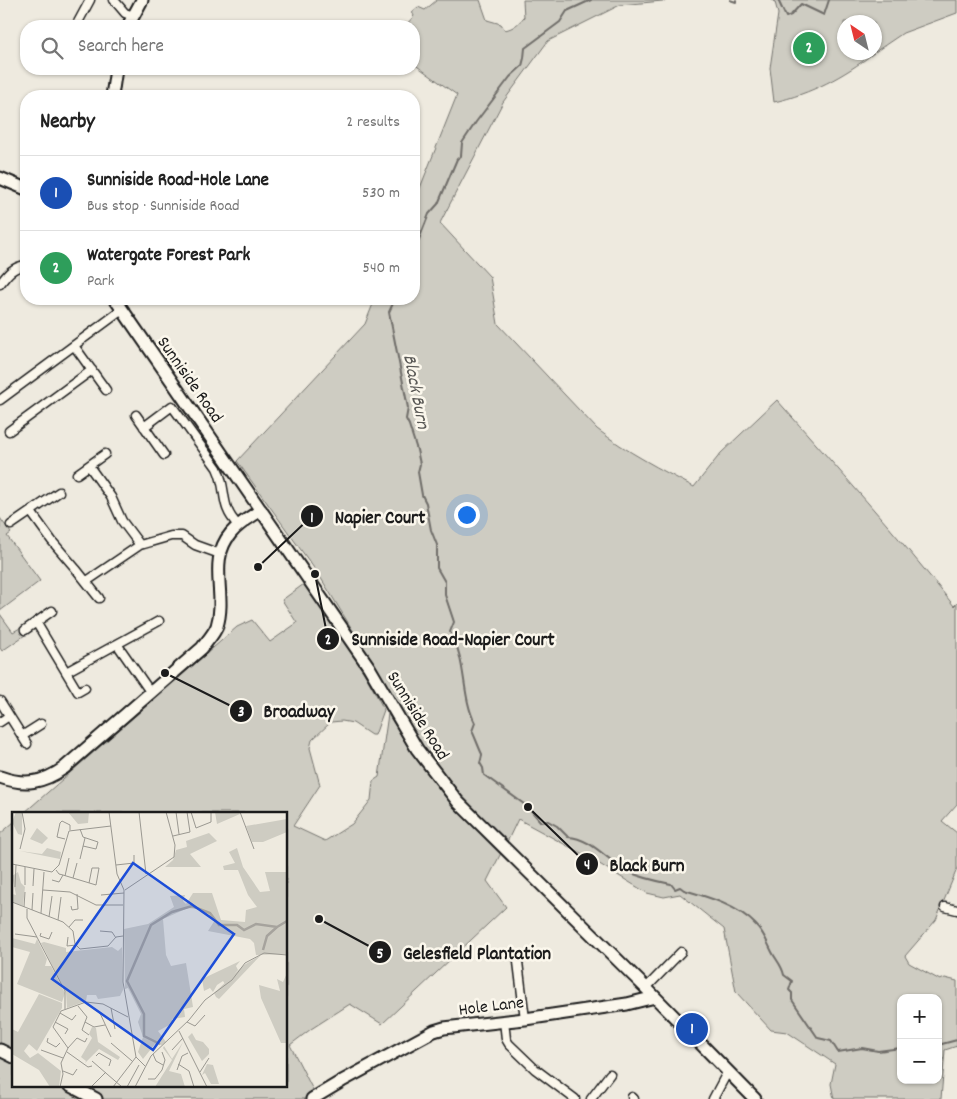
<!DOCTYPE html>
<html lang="en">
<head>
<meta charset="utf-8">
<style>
	:root { --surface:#fff; --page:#f2f2f2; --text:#222; --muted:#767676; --line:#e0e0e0; --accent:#0f766e }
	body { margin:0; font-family:Dekko,sans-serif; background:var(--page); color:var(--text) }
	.controls { position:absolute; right:15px; bottom:15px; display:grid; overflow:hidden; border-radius:10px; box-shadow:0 1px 4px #0004 }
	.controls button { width:45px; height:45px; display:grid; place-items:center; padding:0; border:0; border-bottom:1px solid var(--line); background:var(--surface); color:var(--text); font:25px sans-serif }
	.compass { position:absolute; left:837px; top:15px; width:45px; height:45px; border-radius:50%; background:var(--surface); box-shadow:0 1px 4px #0004; rotate:325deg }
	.you { position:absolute; left:466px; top:514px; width:18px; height:18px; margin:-12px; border:4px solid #fff; border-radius:50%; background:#1a73e8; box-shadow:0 0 0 8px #1a73e833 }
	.badge { display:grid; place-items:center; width:32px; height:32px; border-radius:50%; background:var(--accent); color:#fff; font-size:16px; font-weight:700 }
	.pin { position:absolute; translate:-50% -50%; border:2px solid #fff; box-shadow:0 1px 5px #0006 }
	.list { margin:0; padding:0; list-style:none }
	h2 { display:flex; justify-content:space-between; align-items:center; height:65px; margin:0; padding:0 20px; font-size:21px }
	h2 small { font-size:16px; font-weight:400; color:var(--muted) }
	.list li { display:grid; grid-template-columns:32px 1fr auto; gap:15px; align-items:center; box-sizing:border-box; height:75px; padding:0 20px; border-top:1px solid var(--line) }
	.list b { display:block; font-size:19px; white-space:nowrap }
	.list p { margin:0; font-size:16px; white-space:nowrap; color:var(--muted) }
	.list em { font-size:16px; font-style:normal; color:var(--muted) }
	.icon { flex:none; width:28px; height:28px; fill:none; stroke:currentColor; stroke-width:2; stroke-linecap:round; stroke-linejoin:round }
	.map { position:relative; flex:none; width:957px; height:1099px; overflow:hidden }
	.search { position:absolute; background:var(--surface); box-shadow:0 1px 4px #0004; left:20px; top:20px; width:400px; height:55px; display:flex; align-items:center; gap:12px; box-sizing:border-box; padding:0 18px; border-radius:20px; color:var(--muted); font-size:19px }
	.panel { position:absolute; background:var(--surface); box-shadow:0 1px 4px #0004; left:20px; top:90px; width:400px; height:215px; border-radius:20px }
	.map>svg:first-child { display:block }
	.green { fill:#ceccc2; stroke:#75746f; fill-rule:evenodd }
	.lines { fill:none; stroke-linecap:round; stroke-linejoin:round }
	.stream { stroke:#6f6d69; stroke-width:2 }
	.street-casing { stroke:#1c1c1c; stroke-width:11 }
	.secondary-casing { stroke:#1c1c1c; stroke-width:15 }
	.street { stroke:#fbf7ec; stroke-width:8 }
	.secondary { stroke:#fbf7ec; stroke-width:11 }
	.labels { text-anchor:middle; stroke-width:5; stroke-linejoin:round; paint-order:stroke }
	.street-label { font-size:18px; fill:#1c1c1c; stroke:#fbf7ec }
	.water-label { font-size:19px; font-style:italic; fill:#5a5956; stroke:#fbf7ec }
	.inset-river { fill:none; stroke:#a6a39d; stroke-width:2.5 }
	.inset-road { fill:none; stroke:#9a9891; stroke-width:1 }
	.view { fill:#1d4ed8; fill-opacity:0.15; stroke:#1d4ed8; stroke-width:2.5 }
	.inset-edge { fill:none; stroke:#1c1c1c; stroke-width:2.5 }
	.leader { fill:none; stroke:#1c1c1c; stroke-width:2 }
	.callout-dot { fill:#1c1c1c; stroke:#fbf7ec; stroke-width:2 }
	.mark-label { font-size:15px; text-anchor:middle; font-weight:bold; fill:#fff }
	.callout-label { font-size:19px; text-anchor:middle; font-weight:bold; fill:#1c1c1c; stroke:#fbf7ec; stroke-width:5; stroke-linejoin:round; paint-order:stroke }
</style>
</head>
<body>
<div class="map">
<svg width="957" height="1099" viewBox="0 0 957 1099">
	<rect width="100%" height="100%" fill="#eeeadf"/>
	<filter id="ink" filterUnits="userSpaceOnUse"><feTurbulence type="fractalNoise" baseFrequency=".02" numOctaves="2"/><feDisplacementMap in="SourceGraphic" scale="10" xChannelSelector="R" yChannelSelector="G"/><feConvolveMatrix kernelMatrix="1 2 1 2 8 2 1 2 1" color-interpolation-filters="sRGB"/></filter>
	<g filter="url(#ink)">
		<path class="green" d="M 437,0 L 480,0 L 487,20 L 501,24 L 505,30 C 514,28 518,24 524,17 L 523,0 L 673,0 L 620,5 L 548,41 L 503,102 L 440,223 L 490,277 L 498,324 L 597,429 C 627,452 660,469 694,487 L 721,453 L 777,400 C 837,468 898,535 954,606 L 957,603 L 957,804 L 942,821 L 957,833 L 957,869 L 936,920 L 905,956 L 909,963 L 940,980 L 945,978 L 957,981 L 957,1046 L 945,1050 L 941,1099 L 834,1099 L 831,1084 L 835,1064 L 787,1032 L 771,1030 L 736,992 L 724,929 L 680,894 L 664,897 L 647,893 L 588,857 L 518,819 L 507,842 L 449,782 L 419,742 L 366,652 L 319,575 L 237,461 L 365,324 L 375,299 L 414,299 L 414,203 L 457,95 L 414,64 L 414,26 L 405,26 L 414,16 L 412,12 L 418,7 L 425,10 ZM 901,998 L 938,998 L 938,1080 L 901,1080 Z
			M 772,0 L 957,0 L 957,13 L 903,33 L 875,52 L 874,22 L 844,22 L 844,52 L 874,53 C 844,76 811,94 774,102 L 770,68 L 778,14 L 775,2 Z
			M 0,518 L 11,533 L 7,536 L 40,581 L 0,611 Z
			M 304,584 C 333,624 362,665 384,710 L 375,735 L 371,735 L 353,723 L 342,721 L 331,722 L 312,740 L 310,748 L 320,785 L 293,826 L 325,841 L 352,824 L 371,800 L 373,781 L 379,777 L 388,714 L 407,745 L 436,785 L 501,853 L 487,881 L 506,907 L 382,1024 L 350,1004 L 311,1029 L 290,1045 L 313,1090 L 305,1099 L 104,1099 L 78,1085 L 286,1085 L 286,813 L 24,813 L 237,627 L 252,620 L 270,642 L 297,623 L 282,600 Z
			M 0,614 L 13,632 L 20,628 L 25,635 L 2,651 L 0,648 Z
			M 14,822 L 14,1052 L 0,1045 L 0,834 Z
			M 0,1057 L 14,1064 L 14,1085 L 55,1085 L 83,1099 L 0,1099 Z"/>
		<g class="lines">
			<path class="stream" d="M 730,0 L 736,2 L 736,0
				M 778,0 L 786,17 L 791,15 L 801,4 L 824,15 L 829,0
				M 414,252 L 429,214 L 438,204 L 457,159 L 461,156 L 462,143 L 476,122 L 510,77 L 522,66 L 524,58 L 525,48 L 560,22 L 567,11 L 591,0
				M 395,299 L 389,312 L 408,408 L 406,419 L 409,425 L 417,450 L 420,464 L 418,472 L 422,495 L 426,503 L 431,530 L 437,545 L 437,568 L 445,582 L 445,595 L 454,622 L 450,632 C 467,660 461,695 475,723 L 472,731 C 473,732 481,753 482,754 C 482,757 481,760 480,763 L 483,768 L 484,775 L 528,807 L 541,822 L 548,821 L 557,826 L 568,837 C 592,838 608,862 629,872 C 642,878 657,881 671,884 L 675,889 L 680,887 L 684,890 C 708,897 739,906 756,925 C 764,933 767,942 772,952 C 776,960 782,965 784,975 L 792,981 L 789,990 L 792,993 L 792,1000 L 818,1038 L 831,1041 L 838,1052 L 862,1048 L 878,1051 L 901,1048
				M 938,1045 L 957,1040"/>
			<defs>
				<path id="street" d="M 114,0 L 125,13 L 133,16
					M 76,26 L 90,0
					M 0,284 C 8,273 13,267 26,265
					M 75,347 L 106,390
					M 0,400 L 122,310
					M 136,415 L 164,455
					M 144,427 L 172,406 L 217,468 C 228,491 219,506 238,525
					M 9,431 L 92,370
					M 89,466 L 111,497 L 122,521 L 140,545
					M 77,474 L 105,454
					M 31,512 L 52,541 L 76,569 L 99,598
					M 11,525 L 59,492
					M 87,581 L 140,545 L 171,536 L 182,536 L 195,545 L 220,554
					M 36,622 L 78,692 L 85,688
					M 25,630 L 52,611
					M 117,644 L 151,693
					M 66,672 L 159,621
					M 0,701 L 27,744
					M 0,722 L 9,716
					M 22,736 L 41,724
					M 945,907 L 957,910
					M 518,962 L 525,1019
					M 646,988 L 681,952
					M 504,1021 L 506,1039 L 509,1044 L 535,1069 L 575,1099
					M 632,1097 L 634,1099
					M 591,1099 L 610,1074
					M 713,1099 L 728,1071"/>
				<path id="secondary" d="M 128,26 L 142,0
					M 112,96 L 116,69
					M 0,178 L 26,189
					M 115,299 L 369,667 L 417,749 L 458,802 L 646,988 L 755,1099
					M 0,777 C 25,786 43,783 64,768 L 202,648 C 207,641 214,634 217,626 C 227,594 207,561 231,533 C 239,523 251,517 261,510
					M 0,1050 L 14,1057
					M 69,1085 L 96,1099
					M 312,1099 L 342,1081 L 434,1031 L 444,1028 L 525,1019 L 627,1004 L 655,997"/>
			</defs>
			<use href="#street" class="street-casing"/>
			<use href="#secondary" class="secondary-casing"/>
			<use href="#street" class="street"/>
			<use href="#secondary" class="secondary"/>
		</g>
	</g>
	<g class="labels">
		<g class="street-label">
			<text transform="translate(191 379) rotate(55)" y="6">Sunniside Road</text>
			<text transform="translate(419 715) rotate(58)" y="6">Sunniside Road</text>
			<text transform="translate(491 1005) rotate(-7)" y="6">Hole Lane</text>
		</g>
		<g class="water-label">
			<text transform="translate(418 391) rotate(79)" y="7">Black Burn</text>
		</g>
	</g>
	<g transform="translate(12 812)">
		<rect width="275" height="275" fill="#eeeadf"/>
		<path d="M 4,0 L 10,0 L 10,23 L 6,22 L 0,10 ZM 56,0 L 77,0 L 76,11 L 66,12 ZM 203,0 L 227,0 L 228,2 L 205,12 ZM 275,7 L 275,20 L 251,30 L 240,30 L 234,14 ZM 25,16 L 36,26 L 30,32 L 18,27 ZM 197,21 L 205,29 L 178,42 L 189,55 L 153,55 L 161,48 L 164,38 L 175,35 L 174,29 ZM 35,36 L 49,40 L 48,47 L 8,39 L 30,42 ZM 225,36 L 231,55 L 248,80 L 258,79 L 253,60 L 275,60 L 275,142 L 244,143 L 242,131 L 238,127 L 196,119 L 203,108 L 186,97 L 176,96 L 151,107 L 154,143 L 159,154 L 174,151 L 181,195 L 172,197 L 173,205 L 160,207 L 161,211 L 146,219 L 154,230 L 150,233 L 143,232 L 131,247 L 126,240 L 131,225 L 126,210 L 129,202 L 116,176 L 113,177 L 112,117 L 136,112 L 162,95 L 158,84 L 173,83 L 171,89 L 174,92 L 181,81 L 200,81 L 209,108 L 233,110 L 234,98 L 245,95 L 236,83 L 226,58 L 212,58 L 211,54 L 223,51 L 217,40 ZM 6,60 L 9,71 L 13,75 L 11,94 L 0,90 L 0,82 L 4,83 L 0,64 ZM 0,126 L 23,132 L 25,127 L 35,147 L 33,154 L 39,154 L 53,181 L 50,190 L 5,172 L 18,140 L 0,135 ZM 32,130 L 54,136 L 54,140 L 100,135 L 106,139 L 110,135 L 111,178 L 108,184 L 86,187 L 84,183 L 75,183 L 74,189 L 55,196 L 54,181 L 29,131 ZM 249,143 L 207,187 L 204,185 L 202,181 L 232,153 ZM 228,149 L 224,154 L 226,158 L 213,172 L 211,169 L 205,173 L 201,180 L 198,176 L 192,179 L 190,167 ZM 275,161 L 275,231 L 269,231 L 249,186 L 247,173 L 268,179 L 265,167 L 271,170 ZM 27,182 L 50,191 L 50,196 L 25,239 L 9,225 L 17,232 L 12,239 L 18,246 L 26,241 L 49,259 L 47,275 L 38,275 L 27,258 L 0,242 L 0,217 L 6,220 ZM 80,215 L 84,216 L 86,230 L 108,245 L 106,248 L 87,237 L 73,251 L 74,249 L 69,245 L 80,226 L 77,222 ZM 180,221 L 184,228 L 191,230 L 197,237 L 197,242 L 190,249 L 176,225 ZM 171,230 L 157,259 L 169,262 L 173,275 L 143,275 L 160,248 L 151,236 L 152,234 L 160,247 ZM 195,252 L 201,253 L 207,272 L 199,272 L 193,261 L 190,263 Z" fill="#ceccc2"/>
		<path class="inset-river" d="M 251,138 L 255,124 L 265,115M 148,232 L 132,224 L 132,202 L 115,169 L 139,113 L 160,100 L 180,94 L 198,101 L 207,113 L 225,113 L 232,118 L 244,112 L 265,115 L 275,109"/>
		<path class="inset-road" d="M 97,0 L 105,62 L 112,78 L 111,170 L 124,245 L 133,254M 127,0 L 134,62M 164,0 L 167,22M 179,0 L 184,16 L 199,10 L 199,0M 228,0 L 242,37M 68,17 L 71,25 L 86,30 L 84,37 L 71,34M 161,24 L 178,20 L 175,0M 53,27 L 45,25 L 48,11 L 50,9 L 58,13 L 58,18M 8,37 L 13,17 L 10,0M 68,47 L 73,26M 0,52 L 40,60 L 47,53 L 57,19 L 99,14M 104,53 L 122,51 L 122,43M 44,58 L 47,62 L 51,63 L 84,73 L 87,56 L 80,56 L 77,71M 53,64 L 57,46M 61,66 L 65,51M 40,68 L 47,70 L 51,63M 13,73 L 13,55M 21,74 L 22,57M 3,75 L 4,53M 31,78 L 58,80 L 84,93 L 111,93M 113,78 L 162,45 L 163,33 L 154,0M 89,83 L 112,81M 0,90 L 51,110 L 61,119 L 63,132 L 68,137 L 96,134 L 104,125 L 111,124M 59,94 L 60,98 L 66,97 L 65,82M 12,95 L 13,80M 15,97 L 15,106 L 53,179 L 53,197M 20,98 L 21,81M 29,101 L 32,60M 37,105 L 40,84M 46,108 L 49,85M 57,115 L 63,108 L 71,108M 88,119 L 100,120 L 104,126M 29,121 L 28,124 L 37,127 L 40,120M 3,122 L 25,125M 56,125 L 55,134 L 64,133M 66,194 L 75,205 L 73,210 L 82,215 L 93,213M 99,196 L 103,217M 87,199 L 99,225M 48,201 L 60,208 L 64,203M 43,210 L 56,217 L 53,222M 73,210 L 70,218 L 77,223M 175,210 L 183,214 L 193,203M 167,219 L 195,275M 36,226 L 35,230 L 44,235 L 48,231M 99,231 L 120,249M 56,236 L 65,226 L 73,230 L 75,226M 29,238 L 51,246M 160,238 L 171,226M 55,240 L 76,255 L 80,254M 141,242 L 144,249 L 151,253M 84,244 L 87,241 L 99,248 L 97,254M 80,249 L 110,275M 166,252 L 177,259 L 182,275M 165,258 L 170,244 L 176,241M 51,259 L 61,263 L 65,257M 188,260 L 197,246M 136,267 L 143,267 L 150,258 L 153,248 L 150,240M 48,275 L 51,262 L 49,251 L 56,236 L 41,215 L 49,199 L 74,190 L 91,192 L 116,205M 79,275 L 94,260M 101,275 L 124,245M 115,275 L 127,253M 123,275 L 139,244 L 177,208 L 193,188 L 220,168 L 233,151 L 252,141 L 275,143"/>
		<path class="view" d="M 121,51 L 222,122 L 141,238 L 40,167 Z"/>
		<rect width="275" height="275" class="inset-edge"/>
	</g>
	<path class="leader" d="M258 567L312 516M315 574L328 639M165 673L241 711M528 807L587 864M319 919L380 952"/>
	<g class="callout-dot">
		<circle cx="258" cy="567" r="5"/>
		<circle cx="315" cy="574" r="5"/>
		<circle cx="165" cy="673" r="5"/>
		<circle cx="528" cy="807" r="5"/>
		<circle cx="319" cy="919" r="5"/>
		<circle cx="312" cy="516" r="12"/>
		<circle cx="328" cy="639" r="12"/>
		<circle cx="241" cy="711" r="12"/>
		<circle cx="587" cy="864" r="12"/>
		<circle cx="380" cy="952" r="12"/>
	</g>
	<g class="mark-label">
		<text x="312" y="522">1</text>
		<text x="328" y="644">2</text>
		<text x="241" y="716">3</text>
		<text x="587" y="869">4</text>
		<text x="380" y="958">5</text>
	</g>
	<g class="callout-label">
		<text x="380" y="523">Napier Court</text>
		<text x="453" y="645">Sunniside Road-Napier Court</text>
		<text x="299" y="717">Broadway</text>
		<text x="647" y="871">Black Burn</text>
		<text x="477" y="959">Gelesfield Plantation</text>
	</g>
</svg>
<div class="controls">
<button>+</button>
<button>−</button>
</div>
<svg class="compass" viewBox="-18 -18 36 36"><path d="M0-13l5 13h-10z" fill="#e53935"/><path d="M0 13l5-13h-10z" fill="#767676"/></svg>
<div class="you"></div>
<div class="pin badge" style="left:692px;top:1029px;background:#1a4fb4">1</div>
<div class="pin badge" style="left:809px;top:48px;background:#2e9e5b">2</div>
<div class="search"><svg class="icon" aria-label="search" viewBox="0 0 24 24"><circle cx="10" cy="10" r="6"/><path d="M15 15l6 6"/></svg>Search here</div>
<section class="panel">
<h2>Nearby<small>2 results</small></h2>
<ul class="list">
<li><span class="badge" style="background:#1a4fb4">1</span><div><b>Sunniside Road-Hole Lane</b><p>Bus stop · Sunniside Road</p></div><em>530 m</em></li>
<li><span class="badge" style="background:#2e9e5b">2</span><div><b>Watergate Forest Park</b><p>Park</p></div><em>540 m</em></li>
</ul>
</section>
</div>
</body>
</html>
